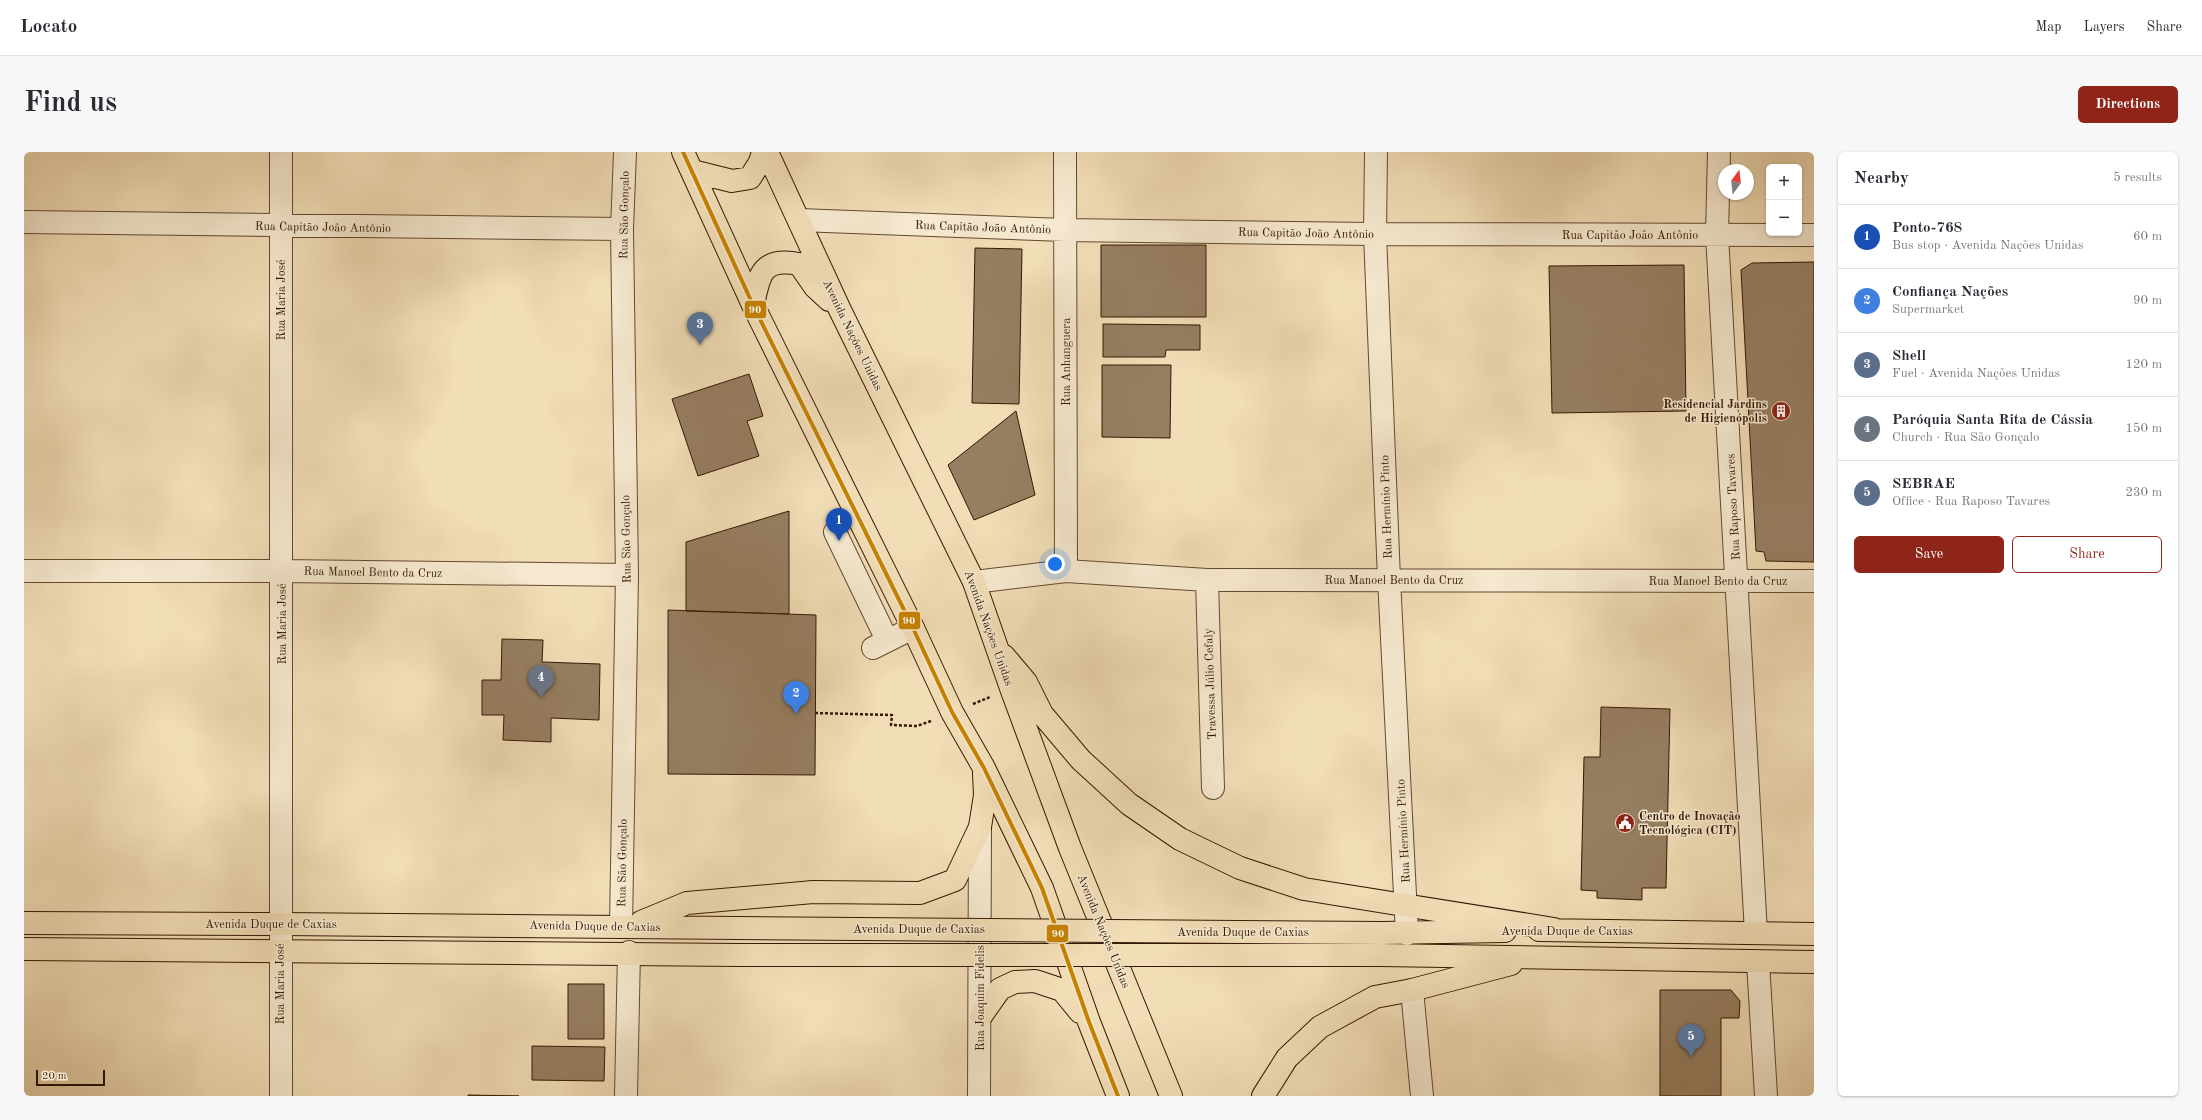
<!DOCTYPE html>
<html lang="en">
<head>
<meta charset="utf-8">
<style>
	:root { --surface:#fff; --page:#f7f7f7; --text:#2b2b33; --muted:#7c7c81; --line:#e1e1e2; --accent:#8f2418 }
	body { margin:0; font-family:"Old Standard TT",serif; background:var(--page); color:var(--text) }
	.controls { position:absolute; right:12px; top:12px; display:grid; overflow:hidden; border-radius:6px; box-shadow:0 1px 3px #0004 }
	.controls button { width:36px; height:36px; display:grid; place-items:center; padding:0; border:0; border-bottom:1px solid var(--line); background:var(--surface); color:var(--text); font:20px sans-serif }
	.compass { position:absolute; left:1694px; top:12px; width:36px; height:36px; border-radius:50%; background:var(--surface); box-shadow:0 1px 3px #0004; rotate:15deg }
	.scale { position:absolute; left:12px; bottom:10px; width:69px; box-sizing:border-box; padding-left:4px; border:2px solid #341804; border-top:0; font-size:11px; line-height:14px; white-space:nowrap; color:#341804; -webkit-text-stroke:3px #f6e9d0; paint-order:stroke }
	.you { position:absolute; left:1031px; top:412px; width:14px; height:14px; margin:-10px; border:3px solid #fff; border-radius:50%; background:#1a73e8; box-shadow:0 0 0 6px #1a73e833 }
	.badge { display:grid; place-items:center; width:26px; height:26px; border-radius:50%; background:var(--accent); color:#fff; font-size:13px; font-weight:700 }
	.pin { position:absolute; translate:-50% -33px; filter:drop-shadow(0 1px 2px #0008) }
	.pin::after { content:''; position:absolute; top:21px; width:14px; height:12px; background:inherit; clip-path:polygon(0 0,100% 0,50% 100%) }
	.list { margin:0; padding:0; list-style:none }
	h2 { display:flex; justify-content:space-between; align-items:center; height:52px; margin:0; padding:0 16px; font-size:17px }
	h2 small { font-size:13px; font-weight:400; color:var(--muted) }
	.list li { display:grid; grid-template-columns:26px 1fr auto; gap:12px; align-items:center; box-sizing:border-box; height:64px; padding:0 16px; border-top:1px solid var(--line) }
	.list b { display:block; font-size:15px; white-space:nowrap }
	.list p { margin:0; font-size:13px; white-space:nowrap; color:var(--muted) }
	.list em { font-size:13px; font-style:normal; color:var(--muted) }
	.actions { display:flex; gap:8px; padding:12px 16px }
	.actions a { flex:1; padding:9px 0; border:1px solid var(--accent); border-radius:6px; text-align:center; font-size:14px; color:var(--accent) }
	.actions .main { background:var(--accent); color:#fff }
	.map { position:relative; flex:none; width:1790px; height:944px; overflow:hidden; border-radius:6px }
	header { display:flex; align-items:center; gap:24px; box-sizing:border-box; height:56px; padding:0 20px; background:var(--surface); border-bottom:1px solid var(--line) }
	header strong { font-size:19px }
	nav { display:flex; gap:22px; margin-inline-start:auto; font-size:14px }
	.intro { display:flex; align-items:center; justify-content:space-between; box-sizing:border-box; height:96px; padding:0 24px }
	h1 { margin:0; font-size:28px }
	.button { padding:10px 18px; border-radius:6px; background:var(--accent); color:#fff; font-size:14px; font-weight:700 }
	main { display:flex; gap:24px; padding:0 24px }
	aside { flex:1; background:var(--surface); border-radius:6px; box-shadow:0 1px 3px #0004 }
	.map>svg:first-child { display:block }
	.building { fill:#967e61; stroke:#341804 }
	.lines { fill:none; stroke-linecap:round; stroke-linejoin:round }
	.minor-casing { stroke:#634930; stroke-width:24 }
	.major-casing { stroke:#341804; stroke-width:24 }
	.path { stroke:#341804; stroke-width:2.5; stroke-dasharray:3 2; stroke-linecap:butt }
	.minor { stroke:#f6e9d0; stroke-width:22 }
	.major { stroke:#f1ddb6; stroke-width:22 }
	.major-bridge-casing { stroke:#341804; stroke-width:24; stroke-linecap:butt }
	.major-bridge { stroke:#f1ddb6; stroke-width:22 }
	.bus-1-casing { stroke:#f6e9d0; stroke-width:7 }
	.bus-1 { stroke:#c68201; stroke-width:4 }
	.labels { text-anchor:middle; stroke-width:3; stroke-linejoin:round; paint-order:stroke }
	.street-label { font-size:12px; fill:#341804; stroke:#f6e9d0 }
	.poi-label { font-size:12px; font-weight:bold; fill:#341804; stroke:#f6e9d0; text-anchor:end }
	.line-badge { stroke:#f6e9d0; stroke-width:1.5 }
	.badge-label { font-size:11px; text-anchor:middle; font-weight:bold; fill:#fff }
</style>
</head>
<body>
<header>
<strong>Locato</strong>
<nav><a>Map</a><a>Layers</a><a>Share</a></nav>
</header>
<div class="intro"><h1>Find us</h1><a class="button">Directions</a></div>
<main>
<div class="map">
<svg width="1790" height="944" viewBox="0 0 1790 944">
	<rect width="100%" height="100%" fill="#f1ddb6"/>
	<filter id="stains"><feTurbulence type="fractalNoise" baseFrequency=".005" numOctaves="4"/><feColorMatrix values="0 0 0 0 .2 0 0 0 0 .09 0 0 0 0 .02 0 0 0 .5 -.17"/></filter>
	<radialGradient id="worn" r=".72"><stop offset=".6" stop-color="#630" stop-opacity="0"/><stop offset="1" stop-color="#630" stop-opacity=".3"/></radialGradient>
	<path class="building" d="M 1077,93 L 1182,93 L 1182,165 L 1077,165 Z
		M 951,96 L 998,97 L 995,252 L 948,251 Z
		M 1790,110 L 1790,410 L 1742,409 L 1740,400 L 1732,399 L 1717,118 L 1728,111 Z
		M 1660,113 L 1662,259 L 1528,261 L 1525,114 Z
		M 1079,172 L 1176,173 L 1176,198 L 1142,198 L 1141,205 L 1079,205 Z
		M 1078,213 L 1147,213 L 1146,286 L 1078,285 Z
		M 725,222 L 739,264 L 723,269 L 735,304 L 674,324 L 648,247 Z
		M 992,259 L 1011,343 L 950,368 L 924,313 Z
		M 765,359 L 765,462 L 662,459 L 662,390 Z
		M 644,458 L 792,463 L 791,623 L 644,622 Z
		M 478,487 L 519,488 L 518,510 L 576,512 L 575,568 L 527,566 L 527,590 L 479,588 L 480,563 L 458,563 L 458,528 L 477,528 Z
		M 1577,555 L 1646,557 L 1642,736 L 1618,736 L 1618,748 L 1573,746 L 1573,739 L 1557,738 L 1560,605 L 1576,605 Z
		M 544,832 L 580,832 L 580,887 L 544,887 Z
		M 1636,838 L 1707,838 L 1716,849 L 1715,866 L 1697,866 L 1697,944 L 1636,944 Z
		M 508,894 L 581,895 L 580,929 L 508,928 Z
		M 444,943 L 495,944 L 444,944 Z"/>
	<g class="lines">
		<defs>
			<path id="minor" d="M 1041,0 L 1042,419
				M 1352,0 L 1351,82 L 1365,427 L 1383,782
				M 1695,0 L 1693,83 L 1732,781
				M 775,68 L 1041,78 L 1351,82 L 1790,83
				M 0,70 L 598,77
				M 811,380 L 863,488
				M 0,419 L 258,419 L 603,423
				M 1183,428 L 1189,636
				M 950,430 L 1042,419 L 1183,428 L 1790,429
				M 849,496 L 889,476
				M 597,774 L 603,423 L 598,77 L 601,0
				M 1734,810 L 1742,944
				M 1388,838 L 1398,944
				M 257,944 L 257,0
				M 602,944 L 605,800
				M 955,944 L 956,675"/>
			<path id="major" d="M 659,0 L 729,153 L 889,476 L 928,560 L 960,616 L 1018,736 L 1065,870 L 1094,944
				M 743,0 L 816,158 L 950,430 L 987,536 L 1046,696 L 1147,944
				M 668,19 L 708,29 L 726,26 L 736,10 L 739,0
				M 729,153 C 735,122 738,105 775,112 L 791,135 L 805,148
				M 980,504 L 1002,530 L 1018,562 L 1057,608 L 1105,652 L 1156,687 L 1216,716 L 1280,737 L 1530,777
				M 617,770 L 663,751 L 789,740 L 896,741 L 931,728 L 956,675 L 961,643 L 960,621
				M 0,771 L 256,772 L 713,776
				M 1515,778 L 1790,782
				M 1357,781 L 1481,779
				M 0,797 L 715,803
				M 1356,803 L 1790,810
				M 957,864 L 976,837 L 991,830 L 1011,829 L 1038,838 L 1056,860
				M 1239,944 L 1263,906 L 1296,875 L 1351,845 L 1388,838 L 1487,812"/>
		</defs>
		<use href="#minor" class="minor-casing"/>
		<use href="#major" class="major-casing"/>
		<path class="path" d="M 949,552 L 966,545
			M 791,561 L 868,563 L 867,573 L 893,574 L 907,569"/>
		<use href="#minor" class="minor"/>
		<use href="#major" class="major"/>
		<defs>
			<path id="major-bridge" d="M 713,776 L 1357,781
				M 715,803 L 1356,803"/>
		</defs>
		<use href="#major-bridge" class="major-bridge-casing"/>
		<use href="#major-bridge" class="major-bridge"/>
		<defs>
			<path id="bus-1" d="M 659,0 L 729,153 L 889,476 L 928,560 L 960,616 L 1018,736 L 1065,870 L 1094,944"/>
		</defs>
		<use href="#bus-1" class="bus-1-casing"/>
		<use href="#bus-1" class="bus-1"/>
	</g>
	<defs>
		<symbol id="building-disc" viewBox="-11 -11 22 22"><circle r="9.5" fill="#8f2418" stroke="#f6e9d0"/><path d="M-4-6H4V6H1V3H-1V6H-4ZM-2.5-4.3h1.7v1.8h-1.7ZM.8-4.3h1.7v1.8H.8ZM-2.5-1h1.7V.8h-1.7ZM.8-1h1.7V.8H.8Z" fill="#fff"/></symbol>
		<symbol id="civic-disc" viewBox="-11 -11 22 22"><circle r="9.5" fill="#8f2418" stroke="#f6e9d0"/><path d="M-.6-6.5H3V-4.5H.6V-3L4-1V1h2V6H-6V1h2V-1L-.6-3ZM-1.2 2.5V6h2.4V2.5Z" fill="#fff"/></symbol>
	</defs>
	<g fill-rule="evenodd">
		<use href="#building-disc" x="1746" y="248" width="22" height="22"/>
		<use href="#civic-disc" x="1590" y="660" width="22" height="22"/>
	</g>
	<g class="labels">
		<g class="street-label">
			<text transform="translate(600 63) rotate(-89)" y="4">Rua São Gonçalo</text>
			<text transform="translate(299 75) rotate(1)" y="4">Rua Capitão João Antônio</text>
			<text transform="translate(959 75) rotate(2)" y="4">Rua Capitão João Antônio</text>
			<text transform="translate(1282 81) rotate(1)" y="4">Rua Capitão João Antônio</text>
			<text x="1606" y="87">Rua Capitão João Antônio</text>
			<text transform="translate(257 148) rotate(-90)" y="4">Rua Maria José</text>
			<text transform="translate(829 183) rotate(64)" y="4">Avenida Nações Unidas</text>
			<text transform="translate(1042 210) rotate(-90)" y="4">Rua Anhanguera</text>
			<text transform="translate(1362 355) rotate(-92)" y="4">Rua Hermínio Pinto</text>
			<text transform="translate(1709 355) rotate(-93)" y="4">Rua Raposo Tavares</text>
			<text transform="translate(602 387) rotate(-91)" y="4">Rua São Gonçalo</text>
			<text transform="translate(349 420) rotate(1)" y="4">Rua Manoel Bento da Cruz</text>
			<text x="1370" y="432">Rua Manoel Bento da Cruz</text>
			<text x="1694" y="433">Rua Manoel Bento da Cruz</text>
			<text transform="translate(258 472) rotate(-90)" y="4">Rua Maria José</text>
			<text transform="translate(965 476) rotate(70)" y="4">Avenida Nações Unidas</text>
			<text transform="translate(1186 532) rotate(-92)" y="4">Travessa Júlio Cefaly</text>
			<text transform="translate(1379 679) rotate(-93)" y="4">Rua Hermínio Pinto</text>
			<text transform="translate(598 711) rotate(-89)" y="4">Rua São Gonçalo</text>
			<text x="247" y="776">Avenida Duque de Caxias</text>
			<text transform="translate(571 774) rotate(1)" y="4">Avenida Duque de Caxias</text>
			<text x="895" y="781">Avenida Duque de Caxias</text>
			<text transform="translate(1080 779) rotate(68)" y="4">Avenida Nações Unidas</text>
			<text x="1543" y="783">Avenida Duque de Caxias</text>
			<text x="1219" y="784">Avenida Duque de Caxias</text>
			<text transform="translate(256 832) rotate(-90)" y="4">Rua Maria José</text>
			<text transform="translate(956 846) rotate(-90)" y="4">Rua Joaquim Fidelis</text>
		</g>
		<g class="poi-label">
			<text x="1743" y="256">Residencial Jardins<tspan x="1743" dy="14">de Higienópolis</tspan></text>
			<text x="1615" y="668" text-anchor="start">Centro de Inovação<tspan x="1615" dy="14">Tecnológica (CIT)</tspan></text>
		</g>
	</g>
	<g class="line-badge">
		<rect x="720" y="148" width="23" height="19" rx="4" fill="#c68201"/>
		<rect x="874" y="459" width="23" height="19" rx="4" fill="#c68201"/>
		<rect x="1022" y="772" width="23" height="19" rx="4" fill="#c68201"/>
	</g>
	<g class="badge-label">
		<text x="731" y="161">90</text>
		<text x="885" y="472">90</text>
		<text x="1034" y="785">90</text>
	</g>
	<rect width="100%" height="100%" filter="url(#stains)"/>
	<rect width="100%" height="100%" fill="url(#worn)"/>
</svg>
<div class="controls">
<button>+</button>
<button>−</button>
</div>
<svg class="compass" viewBox="-18 -18 36 36"><path d="M0-13l5 13h-10z" fill="#e53935"/><path d="M0 13l5-13h-10z" fill="#7c7c81"/></svg>
<div class="scale">20 m</div>
<div class="you"></div>
<div class="pin badge" style="left:815px;top:389px;background:#1a4fb4">1</div>
<div class="pin badge" style="left:772px;top:562px;background:#3f7fe0">2</div>
<div class="pin badge" style="left:676px;top:193px;background:#5c6f8a">3</div>
<div class="pin badge" style="left:517px;top:546px;background:#6b7280">4</div>
<div class="pin badge" style="left:1667px;top:905px;background:#5c6f8a">5</div>
</div>
<aside>
<h2>Nearby<small>5 results</small></h2>
<ul class="list">
<li><span class="badge" style="background:#1a4fb4">1</span><div><b>Ponto-768</b><p>Bus stop · Avenida Nações Unidas</p></div><em>60 m</em></li>
<li><span class="badge" style="background:#3f7fe0">2</span><div><b>Confiança Nações</b><p>Supermarket</p></div><em>90 m</em></li>
<li><span class="badge" style="background:#5c6f8a">3</span><div><b>Shell</b><p>Fuel · Avenida Nações Unidas</p></div><em>120 m</em></li>
<li><span class="badge" style="background:#6b7280">4</span><div><b>Paróquia Santa Rita de Cássia</b><p>Church · Rua São Gonçalo</p></div><em>150 m</em></li>
<li><span class="badge" style="background:#5c6f8a">5</span><div><b>SEBRAE</b><p>Office · Rua Raposo Tavares</p></div><em>230 m</em></li>
</ul>
<div class="actions"><a class="main">Save</a><a>Share</a></div>
</aside>
</main>
</body>
</html>
